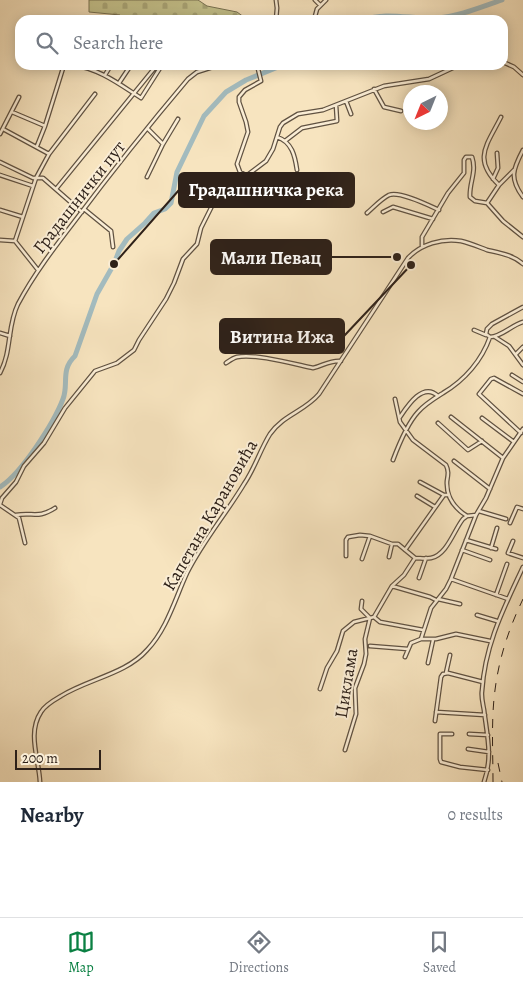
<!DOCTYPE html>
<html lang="en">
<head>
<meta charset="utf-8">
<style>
	:root { --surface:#fff; --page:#f2f2f3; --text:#1f2937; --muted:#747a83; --line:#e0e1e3; --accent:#0b8043 }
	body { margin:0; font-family:Alegreya,serif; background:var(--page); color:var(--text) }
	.compass { position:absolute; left:403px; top:85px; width:45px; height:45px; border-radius:50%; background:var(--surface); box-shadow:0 2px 12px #0003; rotate:223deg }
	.scale { position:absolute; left:15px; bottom:12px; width:86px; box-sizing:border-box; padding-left:5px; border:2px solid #2e2119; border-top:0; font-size:14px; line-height:18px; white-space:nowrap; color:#2e2119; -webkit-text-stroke:4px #faedd5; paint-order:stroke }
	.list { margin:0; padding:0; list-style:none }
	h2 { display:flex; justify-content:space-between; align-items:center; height:65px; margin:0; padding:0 20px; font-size:21px }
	h2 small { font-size:16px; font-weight:400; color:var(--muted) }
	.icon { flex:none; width:28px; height:28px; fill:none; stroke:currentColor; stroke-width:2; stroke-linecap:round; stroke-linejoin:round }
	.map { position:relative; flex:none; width:523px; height:782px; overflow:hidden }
	.search { position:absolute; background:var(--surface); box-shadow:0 2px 12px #0003; left:15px; right:15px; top:15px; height:55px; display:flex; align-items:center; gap:12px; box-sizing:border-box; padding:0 18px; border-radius:15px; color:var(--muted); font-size:19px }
	.sheet { height:135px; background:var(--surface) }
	nav { display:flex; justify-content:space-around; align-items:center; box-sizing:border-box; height:70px; border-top:1px solid var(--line); background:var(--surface); font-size:14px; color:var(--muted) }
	nav a { display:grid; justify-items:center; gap:2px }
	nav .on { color:var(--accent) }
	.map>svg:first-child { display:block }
	.cemetery { fill:url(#cemetery-stones); stroke:#797252 }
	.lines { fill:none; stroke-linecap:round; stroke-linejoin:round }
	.river { stroke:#a3bbbe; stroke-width:5 }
	.minor-casing { stroke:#605242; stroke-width:5 }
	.minor { stroke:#faedd5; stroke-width:2.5 }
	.rail { stroke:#2e2119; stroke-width:1; stroke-dasharray:9 9; stroke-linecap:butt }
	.labels { text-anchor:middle; stroke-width:4; stroke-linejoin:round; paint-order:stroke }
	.street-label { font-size:18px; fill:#2e2119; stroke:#faedd5 }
	.leader { fill:none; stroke:#2e2119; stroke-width:2 }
	.callout-dot { fill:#2e2119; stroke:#faedd5; stroke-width:2 }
	.callout { fill:#2e2119; stroke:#2e2119; stroke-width:2 }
	.callout-label { font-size:19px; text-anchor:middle; font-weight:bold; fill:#fff }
</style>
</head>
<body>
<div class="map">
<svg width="523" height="782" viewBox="0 0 523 782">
	<defs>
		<pattern id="cemetery-stones" width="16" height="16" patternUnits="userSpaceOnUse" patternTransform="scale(1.25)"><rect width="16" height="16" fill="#c4c28c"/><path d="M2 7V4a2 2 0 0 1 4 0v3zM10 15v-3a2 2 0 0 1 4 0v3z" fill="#a9a678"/></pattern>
	</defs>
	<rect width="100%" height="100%" fill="#f7e4bf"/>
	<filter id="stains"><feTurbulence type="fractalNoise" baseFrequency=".004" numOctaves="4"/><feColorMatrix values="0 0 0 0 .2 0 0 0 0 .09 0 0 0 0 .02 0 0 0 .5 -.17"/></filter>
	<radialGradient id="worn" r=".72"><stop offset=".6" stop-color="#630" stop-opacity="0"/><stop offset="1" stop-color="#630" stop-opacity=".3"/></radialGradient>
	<path class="cemetery" d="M 89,0 L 198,0 L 207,6 L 237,12 L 248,20 L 118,20 L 120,15 L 89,12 Z"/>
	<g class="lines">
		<path class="river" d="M 364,20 C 387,11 413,20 438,18 C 460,16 481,7 502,0
			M 0,487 C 21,474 54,423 63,399 C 69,384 60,370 75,356 L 97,294 L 114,264 L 119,251 L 127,239 L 145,223 L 154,213 L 165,209 L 171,203 L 177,172 L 204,116 L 226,92 L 246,80 L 283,65"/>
		<defs>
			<path id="minor" d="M 315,0 L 320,5
				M 276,20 L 277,8 L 276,0
				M 314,20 L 317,9 L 326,0
				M 503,62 L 514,67 L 523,75
				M 73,65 C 100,69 119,84 141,98 L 162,65
				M 105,75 L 111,65
				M 119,83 L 131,65
				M 374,89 L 384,107 L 401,111
				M 346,101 L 351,114
				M 12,112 L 45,126
				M 3,129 L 49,154
				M 148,129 L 163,144
				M 0,134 L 19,97
				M 277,137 C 292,142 295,156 297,170
				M 285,141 L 302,128 L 337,121 L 336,105
				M 37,146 L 45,126 L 64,65
				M 523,150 C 513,169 509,178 523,197
				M 0,162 L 33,178 L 43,178 L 82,212
				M 514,170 L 499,185 L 487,203 L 503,221 L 523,237
				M 0,175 L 33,186
				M 247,176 L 240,172 L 237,164 L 248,132 L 246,122 L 239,102 L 239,97 L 245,90 L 261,81 L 257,65
				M 147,177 L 163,144 L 178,119
				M 493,179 L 498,168 L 497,153
				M 499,185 C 472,159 487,145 501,117
				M 56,189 L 157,65
				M 84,209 L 111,231 L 113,247
				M 0,210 L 23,217
				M 383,212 L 393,207 L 433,219
				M 367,213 C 374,207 381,199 389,195 C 400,191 428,205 439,210
				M 0,240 L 15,241 L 38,270
				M 15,241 L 36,178 L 49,154 L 95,94
				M 422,247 L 422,237 L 448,193 L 464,173 L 464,160 L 466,157 L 472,157 C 477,172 469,183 470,197 L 475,201 L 487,203
				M 523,307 L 492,324 L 487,329 L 486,334 L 490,337 C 501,337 512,325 523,322
				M 474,330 L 486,335
				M 0,333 L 10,336
				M 495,337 L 509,346 L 523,365
				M 516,354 L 523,347
				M 226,363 C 229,361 233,358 237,357 C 254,353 294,364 313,368 C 323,366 329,360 341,361
				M 0,373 C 12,351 7,326 18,304 C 34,274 54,248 74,222 C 110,174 149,125 188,79 L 197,72 L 219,65
				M 512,375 L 523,382
				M 395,399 L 400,422 L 413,440 L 446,465 C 449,471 448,475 447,481 C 446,497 454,508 467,516
				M 400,417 C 408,405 423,382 438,396
				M 451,417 L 503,458
				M 482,418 L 514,442
				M 438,423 L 468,450 L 482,441
				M 521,433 L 479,394 L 491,379 L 494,378 L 523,394
				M 393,460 C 399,444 407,424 418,412 C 425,404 435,398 443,393 C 465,380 482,360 490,337
				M 454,461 L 490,489
				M 420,482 L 444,495
				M 417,496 L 435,507
				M 0,504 L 2,498 L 16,482 L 24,466 L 44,443 L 65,408 L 95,371 L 117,363 L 134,350 L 139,340 L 166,299 L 174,283 L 183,259 L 197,244 L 201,228 L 212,206 L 226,191 L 266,161 L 273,149 L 280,127 L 283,123 L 298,114 L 323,110 L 384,86 L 429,79 L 459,65
				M 0,505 L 19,518 L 25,543
				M 479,511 L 506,519
				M 16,515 C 33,512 38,519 55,508
				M 510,523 L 517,507 L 523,509
				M 466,540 L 496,549
				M 513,541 L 508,553 L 523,558
				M 491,548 L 497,528
				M 405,550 L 444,495 L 448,495
				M 462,550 L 490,560
				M 346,556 L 346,540 L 348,537 L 360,535 L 370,536
				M 389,557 L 392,544
				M 362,559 L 370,536 L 392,544 L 398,544 L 415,558
				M 419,578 L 426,558
				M 451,579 L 508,599
				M 392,586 L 430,597 L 436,600
				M 496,595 L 507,564
				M 438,599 L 460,604
				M 477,615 L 497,621
				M 374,617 L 380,622 L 423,630
				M 421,639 L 436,639 L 456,634 L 490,641
				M 370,646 L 408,649
				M 405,657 L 411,643 L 421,639 L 431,608 L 446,589 L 451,579 L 476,515
				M 428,663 L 433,640
				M 446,673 L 450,655
				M 320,689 L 327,668 L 337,651 L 343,631 L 354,622 L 374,617 L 392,586 L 404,575 L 415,558 C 420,558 426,559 431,558 C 447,555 454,530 463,519 L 467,516 L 476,515 L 486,498 L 503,458 L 523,429
				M 436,712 L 485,715
				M 435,721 L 441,677 L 443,674 L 448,673 L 483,682
				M 452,734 L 440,734 L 440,759 L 441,762 L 460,767 L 488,770
				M 469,734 L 488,735
				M 468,749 L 489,752
				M 345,750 L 356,714 L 355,688 L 364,664 L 366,654 L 365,639 L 370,618 L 361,609 L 362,601
				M 40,782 C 39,759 27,733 41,712 C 45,705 54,700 61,696 C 88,679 126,674 147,650 C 167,629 175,599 187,573 C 203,541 226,514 244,484 C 255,468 260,450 270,434 C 283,415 305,411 319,394 L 408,258 C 421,244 442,238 461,241 C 470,243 479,247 487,250 C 500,253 513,255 523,264
				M 484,782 C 493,757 487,735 484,710 C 483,704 481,697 482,691 C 485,644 504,608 523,567"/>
		</defs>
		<use href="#minor" class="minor-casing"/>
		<use href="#minor" class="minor"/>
		<path class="rail" d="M 498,763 L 502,782
			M 493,782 C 493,752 491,720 495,690 C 499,658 509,628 523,599"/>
	</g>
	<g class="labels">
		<g class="street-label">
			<text transform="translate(79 197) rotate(-52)" y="6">Градашнички пут</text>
			<text transform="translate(210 515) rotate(-60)" y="6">Капетана Карановића</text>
			<text transform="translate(346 683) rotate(-81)" y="6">Циклама</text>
		</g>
	</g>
	<path class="leader" d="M114 264L179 190M397 257L331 257M411 265L344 336"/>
	<g class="callout-dot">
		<circle cx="114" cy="264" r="5"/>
		<circle cx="397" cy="257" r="5"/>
		<circle cx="411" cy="265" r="5"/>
	</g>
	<g class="callout">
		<rect x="179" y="173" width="175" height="34" rx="5"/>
		<rect x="211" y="240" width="120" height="34" rx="5"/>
		<rect x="220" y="319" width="124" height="34" rx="5"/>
	</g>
	<g class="callout-label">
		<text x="266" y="196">Градашничка река</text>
		<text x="271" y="264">Мали Певац</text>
		<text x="282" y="343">Витина Ижа</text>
	</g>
	<rect width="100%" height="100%" filter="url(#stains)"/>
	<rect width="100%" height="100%" fill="url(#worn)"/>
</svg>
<svg class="compass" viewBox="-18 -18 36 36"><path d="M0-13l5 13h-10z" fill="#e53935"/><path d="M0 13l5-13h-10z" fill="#747a83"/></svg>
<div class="scale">200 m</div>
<div class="search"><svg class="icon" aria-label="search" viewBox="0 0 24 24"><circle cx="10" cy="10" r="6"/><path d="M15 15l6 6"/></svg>Search here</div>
</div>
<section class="sheet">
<h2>Nearby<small>0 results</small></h2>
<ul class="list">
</ul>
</section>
<nav>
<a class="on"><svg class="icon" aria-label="map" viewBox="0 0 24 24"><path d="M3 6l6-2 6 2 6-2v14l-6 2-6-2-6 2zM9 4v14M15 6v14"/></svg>Map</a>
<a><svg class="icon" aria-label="directions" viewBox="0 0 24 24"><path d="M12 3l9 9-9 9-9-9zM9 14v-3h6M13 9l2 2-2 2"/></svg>Directions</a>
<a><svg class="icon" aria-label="saved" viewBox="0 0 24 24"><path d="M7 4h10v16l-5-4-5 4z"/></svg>Saved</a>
</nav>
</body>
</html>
